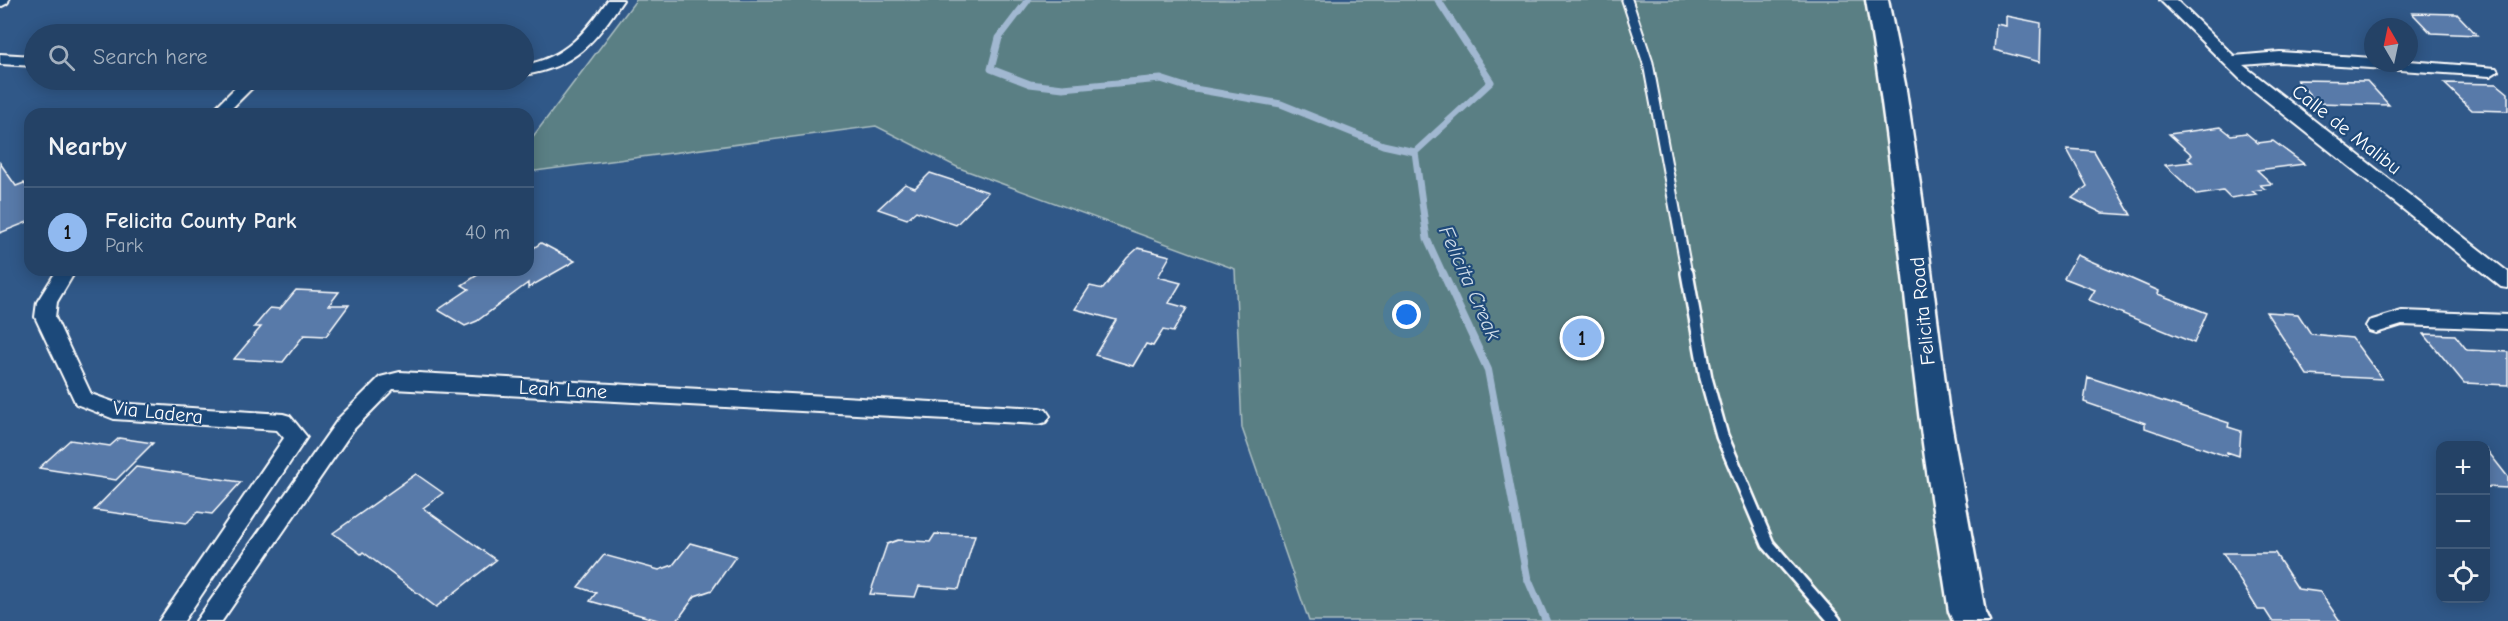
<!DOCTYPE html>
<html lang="en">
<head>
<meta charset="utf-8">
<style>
	:root { --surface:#244266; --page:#304d6f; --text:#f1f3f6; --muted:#a3b0bf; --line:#415b7a; --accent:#90b9f0 }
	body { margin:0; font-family:"Comic Neue",sans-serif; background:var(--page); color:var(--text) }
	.controls { position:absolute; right:18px; bottom:18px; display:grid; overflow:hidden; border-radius:12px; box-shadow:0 3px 15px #0003 }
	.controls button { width:54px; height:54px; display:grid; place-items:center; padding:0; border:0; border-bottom:2px solid var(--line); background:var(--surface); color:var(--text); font:30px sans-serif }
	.compass { position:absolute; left:2364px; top:18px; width:54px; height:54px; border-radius:50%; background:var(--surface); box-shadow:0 3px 15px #0003; rotate:351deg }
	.you { position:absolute; left:1407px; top:315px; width:21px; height:21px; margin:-15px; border:4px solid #fff; border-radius:50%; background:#1a73e8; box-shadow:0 0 0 9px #1a73e833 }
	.badge { display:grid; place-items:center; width:39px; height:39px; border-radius:50%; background:var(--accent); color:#111; font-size:20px; font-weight:700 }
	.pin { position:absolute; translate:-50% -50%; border:3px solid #fff; box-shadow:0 2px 6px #0006 }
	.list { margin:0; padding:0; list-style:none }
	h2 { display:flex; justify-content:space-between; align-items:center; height:78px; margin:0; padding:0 24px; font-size:26px }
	h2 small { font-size:20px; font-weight:400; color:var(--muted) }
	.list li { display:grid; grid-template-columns:39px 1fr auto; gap:18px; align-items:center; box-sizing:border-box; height:90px; padding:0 24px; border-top:2px solid var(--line) }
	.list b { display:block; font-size:22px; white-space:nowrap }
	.list p { margin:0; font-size:20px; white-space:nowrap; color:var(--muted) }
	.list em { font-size:20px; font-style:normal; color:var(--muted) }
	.icon { flex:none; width:33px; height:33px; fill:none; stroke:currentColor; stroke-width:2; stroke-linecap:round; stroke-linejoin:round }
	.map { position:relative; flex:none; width:2508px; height:621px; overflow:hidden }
	.search { position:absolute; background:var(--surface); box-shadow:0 3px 15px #0003; left:24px; top:24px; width:510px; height:66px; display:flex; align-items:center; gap:15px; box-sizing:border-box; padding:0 21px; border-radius:33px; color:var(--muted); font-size:22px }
	.panel { position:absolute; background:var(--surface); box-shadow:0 3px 15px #0003; left:24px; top:108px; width:510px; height:168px; border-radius:18px }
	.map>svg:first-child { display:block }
	.green { fill:#5a7f84; stroke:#acbfc2; stroke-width:1.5 }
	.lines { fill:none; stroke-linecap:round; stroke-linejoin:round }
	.stream-far1 { stroke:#a1b8d1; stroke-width:7 }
	.stream { stroke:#a1b8d1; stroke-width:8 }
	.building { fill:#597aa9; stroke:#fff; stroke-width:1.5 }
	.lane-far1-casing { stroke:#fff; stroke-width:13 }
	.lane-casing { stroke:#fff; stroke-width:16 }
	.street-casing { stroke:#fff; stroke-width:4 }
	.secondary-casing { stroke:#fff; stroke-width:5 }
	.lane-far1 { stroke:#1f4a7a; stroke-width:9 }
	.lane { stroke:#1f4a7a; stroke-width:11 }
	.street { fill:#1f4a7a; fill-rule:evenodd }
	.secondary { fill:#1f4a7a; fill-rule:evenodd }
	.labels { text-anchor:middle; stroke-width:4.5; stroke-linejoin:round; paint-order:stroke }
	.street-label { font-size:20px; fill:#fff; stroke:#1f4a7a }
	.water-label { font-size:21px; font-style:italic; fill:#d0dce8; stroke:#1f4a7a }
</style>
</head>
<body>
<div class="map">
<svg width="2508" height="621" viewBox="0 0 2508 621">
	<rect width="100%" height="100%" fill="#305888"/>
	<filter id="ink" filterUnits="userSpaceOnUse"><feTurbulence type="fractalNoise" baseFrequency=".0167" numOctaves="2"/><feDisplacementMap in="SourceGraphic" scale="12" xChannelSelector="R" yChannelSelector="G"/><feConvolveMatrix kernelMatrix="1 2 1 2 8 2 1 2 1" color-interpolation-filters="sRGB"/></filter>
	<g filter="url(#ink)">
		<path class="green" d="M 636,0 L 1877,0 L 1971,621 L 1309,621 L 1242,428 L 1235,269 L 959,168 L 876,126 L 528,172 L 528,143 Z"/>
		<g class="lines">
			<path class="stream-far1" d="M 1028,0 L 999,38 L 991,69 L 1030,84 L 1063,88 L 1161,79 L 1189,88 L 1281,104 L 1383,145 L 1415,152
				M 1438,0 L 1491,82 L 1415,152 L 1427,239 L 1443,274"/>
			<path class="stream" d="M 1443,273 L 1488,370 L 1527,577 L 1546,621"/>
		</g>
		<path class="building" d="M 2412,13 L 2457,14 L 2477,35 L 2431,33 Z
			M 2006,16 L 2041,23 L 2040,62 L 1994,50 L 1996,24 L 2006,26 Z
			M 2297,80 L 2367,81 L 2389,105 L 2317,103 Z
			M 2444,83 L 2497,84 L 2508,93 L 2508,111 L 2472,110 Z
			M 2221,127 L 2231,135 L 2246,133 L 2258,143 L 2273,141 L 2304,164 L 2257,170 L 2272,184 L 2260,185 L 2265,189 L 2252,191 L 2256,194 L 2230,198 L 2223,191 L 2197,195 L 2165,165 L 2192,162 L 2188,159 L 2192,155 L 2169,134 Z
			M 2067,149 L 2094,151 L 2131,215 L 2102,213 L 2072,198 L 2087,186 Z
			M 0,163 L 16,186 L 24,183 L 30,191 L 30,221 L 0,233 Z
			M 930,173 L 988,192 L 956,225 L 916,211 L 907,219 L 878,209 L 905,184 L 915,188 Z
			M 541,243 L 575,261 L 528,288 L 528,283 L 477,321 L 465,326 L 438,310 L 469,289 L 462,285 L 485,270 L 528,270 L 528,252 Z
			M 1138,248 L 1170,256 L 1158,277 L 1181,283 L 1169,303 L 1187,308 L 1173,332 L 1163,330 L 1153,346 L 1146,344 L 1133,366 L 1095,355 L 1116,320 L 1075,309 L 1090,286 L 1103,289 L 1127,258 Z
			M 2077,255 L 2159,291 L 2158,294 L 2207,313 L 2194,343 L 2089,300 L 2095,290 L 2064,278 Z
			M 296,290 L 339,292 L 329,305 L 349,305 L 326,336 L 304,335 L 283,362 L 234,359 L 261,327 L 254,327 L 270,308 L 280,309 Z
			M 2266,312 L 2298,314 L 2311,334 L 2352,338 L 2382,379 L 2307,375 Z
			M 2424,334 L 2455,335 L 2467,350 L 2508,352 L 2508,385 L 2464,383 Z
			M 2088,377 L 2229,423 L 2228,427 L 2241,431 L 2239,456 L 2227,452 L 2226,456 L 2145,428 L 2145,423 L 2084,402 Z
			M 119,438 L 153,443 L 116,480 L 39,468 L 70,440 L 110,446 Z
			M 2486,449 L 2508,477 L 2508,488 L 2486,487 Z
			M 136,467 L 241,482 L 212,514 L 197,512 L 187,523 L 94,510 Z
			M 416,474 L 443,493 L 423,508 L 496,560 L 436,607 L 363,552 L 361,554 L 333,533 Z
			M 935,534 L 975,535 L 959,589 L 919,586 L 915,597 L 870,594 L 887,544 L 898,540 L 930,542 Z
			M 690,543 L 736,556 L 712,590 L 695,596 L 677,621 L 661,621 L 590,601 L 596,593 L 578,587 L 604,555 L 659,570 L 673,565 Z
			M 2223,553 L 2275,553 L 2298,589 L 2320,592 L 2340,621 L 2272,621 L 2265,610 L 2258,610 Z"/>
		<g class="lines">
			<defs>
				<path id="lane-far1" d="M 1627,0 L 1648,63 L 1687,274
					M 0,2 L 4,0"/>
				<path id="lane" d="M 1687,273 L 1706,378 L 1722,436 L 1768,544 L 1835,621"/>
				<path id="street" d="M 608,0 L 623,0 C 595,41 576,67 524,75 L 524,65 C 565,58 585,33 608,0 Z
					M 2160,0 L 2176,0 L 2234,56 L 2280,52 L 2373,58 L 2373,63 L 2409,63 L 2409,61 L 2496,68 L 2498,71 L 2490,76 L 2280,62 L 2243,65 L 2508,272 L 2508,288 L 2501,287 L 2242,81 Z
					M 0,54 L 34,56 L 34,66 L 0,64 Z
					M 243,80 L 260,80 L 226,114 L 209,114 Z
					M 57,270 L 76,270 L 57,302 L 55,317 L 91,394 L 116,403 L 283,414 L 290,416 L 307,437 L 184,621 L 159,621 L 284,438 L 277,430 L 114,419 L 76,404 L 35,317 L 37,302 Z
					M 2402,311 L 2508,315 L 2508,329 L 2402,325 L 2376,333 L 2369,331 L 2366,326 L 2369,321 Z
					M 400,372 L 1039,408 L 1046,410 L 1050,416 L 1046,422 L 1039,424 L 393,389 L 353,430 L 222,621 L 196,621 L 339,418 L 380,377 Z"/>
				<path id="secondary" d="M 1866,0 L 1888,0 L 1905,84 L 1922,198 L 1948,406 L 1985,612 L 1989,621 L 1953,621 L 1949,612 C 1939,543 1926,474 1918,405 C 1901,270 1890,135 1866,0 Z"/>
			</defs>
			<use href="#lane-far1" class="lane-far1-casing"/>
			<use href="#lane" class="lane-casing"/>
			<use href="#street" class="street-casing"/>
			<use href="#secondary" class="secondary-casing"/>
			<use href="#lane-far1" class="lane-far1"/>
			<use href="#lane" class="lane"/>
			<use href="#street" class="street"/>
			<use href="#secondary" class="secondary"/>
		</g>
	</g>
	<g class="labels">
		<g class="street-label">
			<text transform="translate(2347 129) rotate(38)" y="7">Calle de Malibu</text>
			<text transform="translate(1922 311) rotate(-96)" y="7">Felicita Road</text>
			<text transform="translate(563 389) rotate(3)" y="7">Leah Lane</text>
			<text transform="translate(158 412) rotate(6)" y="7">Via Ladera</text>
		</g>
		<g class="water-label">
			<text transform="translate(1470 283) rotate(66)" y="7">Felicita Creak</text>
		</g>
	</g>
</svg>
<div class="controls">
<button>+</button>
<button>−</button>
<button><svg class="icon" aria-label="locate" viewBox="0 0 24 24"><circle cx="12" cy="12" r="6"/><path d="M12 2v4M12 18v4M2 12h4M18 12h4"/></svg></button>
</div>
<svg class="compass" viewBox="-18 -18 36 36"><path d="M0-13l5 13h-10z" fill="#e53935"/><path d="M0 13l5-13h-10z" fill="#a3b0bf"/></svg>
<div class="you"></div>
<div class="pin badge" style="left:1582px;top:338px">1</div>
<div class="search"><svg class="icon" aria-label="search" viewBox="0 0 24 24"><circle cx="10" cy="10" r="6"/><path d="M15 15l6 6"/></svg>Search here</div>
<section class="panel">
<h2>Nearby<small></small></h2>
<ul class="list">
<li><span class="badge">1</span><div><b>Felicita County Park</b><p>Park</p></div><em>40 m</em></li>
</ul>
</section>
</div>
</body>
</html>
